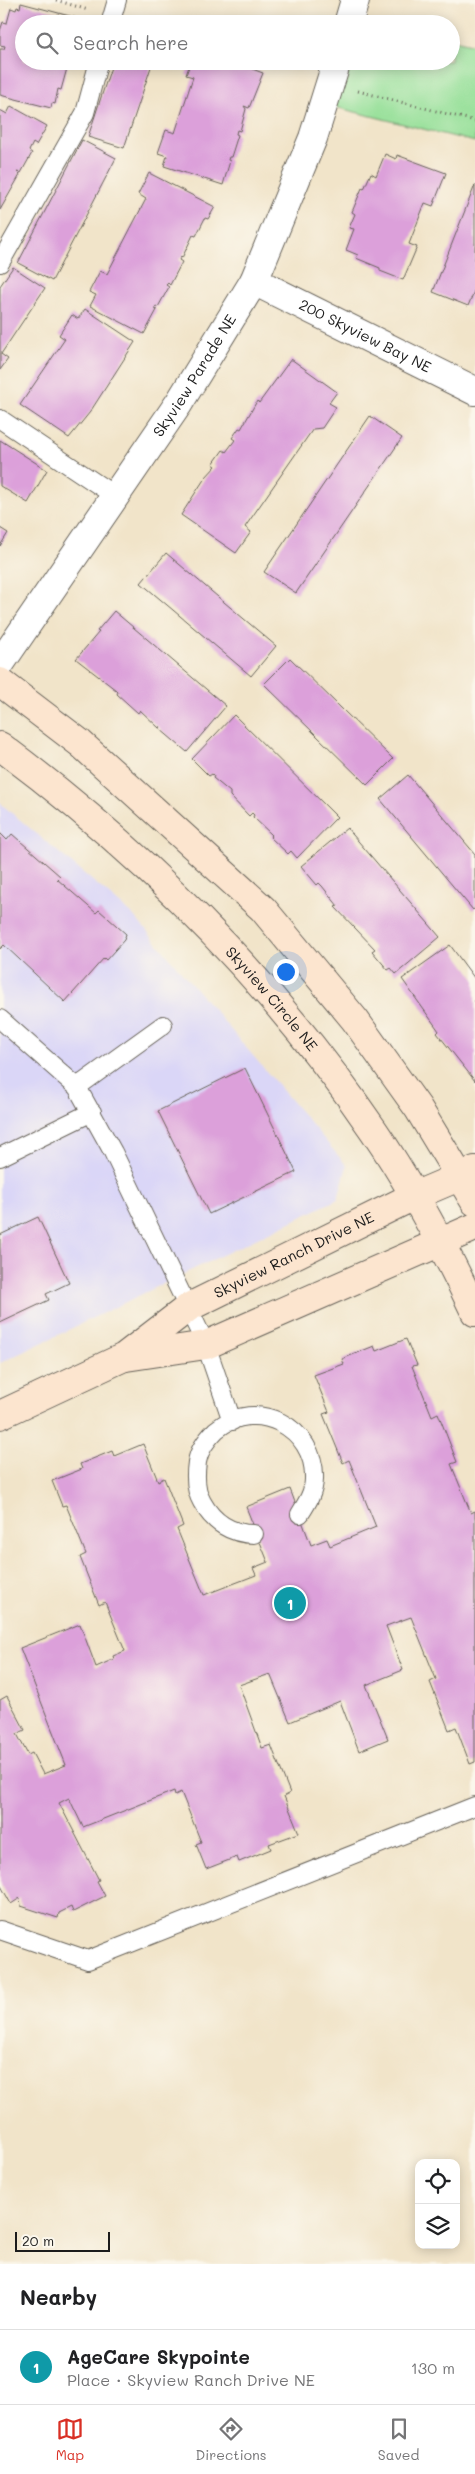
<!DOCTYPE html>
<html lang="en">
<head>
<meta charset="utf-8">
<style>
	:root { --surface:#fff; --page:#f6f6f6; --text:#202124; --muted:#757577; --line:#e0e0e0; --accent:#d93025 }
	body { margin:0; font-family:Mali,sans-serif; background:var(--page); color:var(--text) }
	.controls { position:absolute; right:15px; bottom:15px; display:grid; overflow:hidden; border-radius:10px; box-shadow:0 2px 12px #0003 }
	.controls button { width:45px; height:45px; display:grid; place-items:center; padding:0; border:0; border-bottom:1px solid var(--line); background:var(--surface); color:var(--text); font:25px sans-serif }
	.scale { position:absolute; left:15px; bottom:12px; width:95px; box-sizing:border-box; padding-left:5px; border:2px solid #1c1c1c; border-top:0; font-size:14px; line-height:18px; white-space:nowrap; color:#1c1c1c; -webkit-text-stroke:4px #fbf7ec; paint-order:stroke }
	.you { position:absolute; left:285px; top:971px; width:18px; height:18px; margin:-12px; border:4px solid #fff; border-radius:50%; background:#1a73e8; box-shadow:0 0 0 8px #1a73e833 }
	.badge { display:grid; place-items:center; width:32px; height:32px; border-radius:50%; background:var(--accent); color:#fff; font-size:16px; font-weight:700 }
	.pin { position:absolute; translate:-50% -50%; border:2px solid #fff; box-shadow:0 1px 5px #0006 }
	.list { margin:0; padding:0; list-style:none }
	h2 { display:flex; justify-content:space-between; align-items:center; height:65px; margin:0; padding:0 20px; font-size:21px }
	h2 small { font-size:16px; font-weight:400; color:var(--muted) }
	.list li { display:grid; grid-template-columns:32px 1fr auto; gap:15px; align-items:center; box-sizing:border-box; height:75px; padding:0 20px; border-top:1px solid var(--line) }
	.list b { display:block; font-size:19px; white-space:nowrap }
	.list p { margin:0; font-size:16px; white-space:nowrap; color:var(--muted) }
	.list em { font-size:16px; font-style:normal; color:var(--muted) }
	.icon { flex:none; width:28px; height:28px; fill:none; stroke:currentColor; stroke-width:2; stroke-linecap:round; stroke-linejoin:round }
	.map { position:relative; flex:none; width:475px; height:2264px; overflow:hidden }
	.search { position:absolute; background:var(--surface); box-shadow:0 2px 12px #0003; left:15px; right:15px; top:15px; height:55px; display:flex; align-items:center; gap:12px; box-sizing:border-box; padding:0 18px; border-radius:28px; color:var(--muted); font-size:19px }
	.sheet { height:140px; background:var(--surface) }
	nav { display:flex; justify-content:space-around; align-items:center; box-sizing:border-box; height:70px; border-top:1px solid var(--line); background:var(--surface); font-size:14px; color:var(--muted) }
	nav a { display:grid; justify-items:center; gap:2px }
	nav .on { color:var(--accent) }
	.map>svg:first-child { display:block }
	.built { fill:#dad6f7 }
	.green { fill:#97e09a; stroke:#5a7e5b }
	.building { fill:#dca0da }
	.lines { fill:none; stroke-linecap:round; stroke-linejoin:round }
	.lane-casing { stroke:#676259; stroke-width:20 }
	.street-casing { stroke:#676259; stroke-width:30 }
	.secondary-casing { stroke:#676259; stroke-width:30 }
	.path { stroke:#676259; stroke-width:3; stroke-dasharray:1 4; stroke-linecap:butt }
	.lane { stroke:#fff; stroke-width:18 }
	.street { stroke:#fff; stroke-width:28 }
	.secondary { stroke:#fce5cf; stroke-width:28 }
	.labels { text-anchor:middle; stroke-width:4; stroke-linejoin:round; paint-order:stroke }
	.street-label { font-size:15px; fill:#1c1c1c; stroke:#fbf7ec }
</style>
</head>
<body>
<div class="map">
<svg width="475" height="2264" viewBox="0 0 475 2264">
	<rect width="100%" height="100%" fill="#fbf7ec"/>
	<filter id="ink" filterUnits="userSpaceOnUse"><feTurbulence type="fractalNoise" baseFrequency=".02" numOctaves="2"/><feDisplacementMap in="SourceGraphic" scale="10" xChannelSelector="R" yChannelSelector="G"/><feConvolveMatrix kernelMatrix="1 2 1 2 8 2 1 2 1" color-interpolation-filters="sRGB"/></filter>
	<filter id="wash" filterUnits="userSpaceOnUse"><feTurbulence type="fractalNoise" baseFrequency=".0096" numOctaves="4" result="noise"/><feDisplacementMap in="SourceGraphic" scale="20" xChannelSelector="R" yChannelSelector="G"/><feGaussianBlur stdDeviation="1.12" result="paint"/><feColorMatrix in="noise" values="0 0 0 0 0 0 0 0 0 0 0 0 0 0 0 0 0 1.4 0 .05"/><feComposite in="paint" operator="in"/></filter>
	<g filter="url(#wash)">
		<rect width="100%" height="100%" fill="#f1e4c9"/>
		<path class="built" d="M 0,803 L 133,915 L 347,1166 L 338,1199 L 0,1363 Z"/>
		<path class="green" d="M 451,39 L 475,45 L 475,142 L 323,104 L 337,61 L 451,61 Z"/>
		<g id="blocks">
			<path class="building" d="M 21,3 L 81,19 L 80,24 L 24,24 L 24,61 L 69,61 L 61,90 L 58,89 L 55,104 L 52,103 L 51,108 L 0,95 L 0,49 L 4,49 L 5,46 L 0,45 L 0,31 L 3,22 L 7,23 L 11,8 L 16,10 L 17,7 L 20,8 Z
				M 113,61 L 153,61 L 124,148 L 88,137 Z
				M 191,61 L 231,61 L 263,73 L 249,108 L 244,106 L 246,109 L 240,131 L 237,130 L 236,134 L 238,135 L 231,157 L 229,157 L 228,160 L 230,161 L 223,185 L 164,166 L 167,156 L 158,153 L 166,130 L 175,133 L 193,77 L 186,75 Z
				M 11,106 L 47,126 L 36,145 L 33,143 L 29,151 L 32,153 L 21,173 L 17,172 L 20,175 L 0,210 L 0,110 L 7,114 Z
				M 82,140 L 116,158 L 52,281 L 18,263 Z
				M 385,154 L 396,159 L 397,155 L 446,173 L 433,206 L 425,203 L 409,244 L 417,247 L 403,280 L 380,271 L 380,268 L 356,258 L 358,255 L 346,250 L 354,229 L 349,228 L 355,214 L 352,212 L 362,188 L 364,189 L 371,173 L 376,176 Z
				M 149,173 L 215,207 L 208,219 L 205,218 L 196,236 L 193,235 L 182,258 L 181,257 L 179,260 L 182,262 L 170,285 L 168,283 L 166,285 L 169,287 L 158,307 L 156,306 L 154,309 L 157,310 L 144,334 L 90,306 L 96,295 L 89,292 L 100,271 L 107,274 L 146,199 L 138,194 Z
				M 475,185 L 475,289 L 468,306 L 433,292 Z
				M 13,267 L 45,288 L 1,354 L 8,359 L 0,370 L 0,286 Z
				M 85,309 L 135,342 L 90,412 L 69,438 L 20,405 L 65,339 L 59,335 L 72,315 L 78,319 Z
				M 291,359 L 337,392 L 329,403 L 336,407 L 322,428 L 313,429 L 245,527 L 251,532 L 236,553 L 181,515 L 205,478 L 216,466 L 213,464 L 223,450 L 226,452 L 235,440 L 232,438 L 239,428 L 241,429 L 257,401 L 259,403 Z
				M 370,416 L 402,438 L 296,593 L 264,572 Z
				M 0,440 L 47,470 L 28,503 L 0,486 Z
				M 0,528 L 8,533 L 0,546 Z
				M 166,553 L 276,646 L 251,676 L 141,583 Z
				M 114,611 L 226,706 L 187,752 L 160,729 L 160,726 L 159,728 L 140,710 L 138,713 L 117,694 L 118,692 L 116,690 L 76,659 L 99,632 L 97,631 Z
				M 290,658 L 393,759 L 367,785 L 264,684 Z
				M 234,715 L 337,817 L 297,858 L 291,851 L 288,854 L 270,837 L 272,835 L 253,817 L 254,815 L 252,813 L 249,816 L 230,796 L 230,792 L 213,778 L 214,776 L 212,774 L 209,776 L 192,759 Z
				M 408,775 L 475,854 L 475,908 L 473,910 L 380,799 Z
				M 347,828 L 440,937 L 396,974 L 391,968 L 388,970 L 372,951 L 375,949 L 335,907 L 338,906 L 322,886 L 319,883 L 317,885 L 301,866 Z
				M 0,833 L 7,840 L 12,834 L 60,876 L 57,879 L 96,913 L 99,910 L 126,934 L 124,940 L 106,960 L 104,958 L 65,1002 L 4,945 L 0,949 Z
				M 450,945 L 475,979 L 475,1081 L 437,1033 L 439,1031 L 402,979 Z
				M 245,1068 L 296,1172 L 209,1214 L 158,1111 Z
				M 38,1217 L 69,1283 L 46,1294 L 49,1300 L 0,1323 L 0,1235 Z
				M 406,1339 L 417,1365 L 412,1366 L 432,1416 L 438,1413 L 457,1462 L 451,1464 L 471,1513 L 475,1511 L 475,1762 L 470,1764 L 456,1727 L 449,1730 L 430,1682 L 436,1679 L 411,1617 L 386,1626 L 403,1670 L 366,1685 L 388,1739 L 359,1751 L 340,1701 L 290,1722 L 270,1674 L 239,1685 L 262,1748 L 271,1745 L 290,1793 L 284,1796 L 299,1833 L 269,1844 L 271,1849 L 239,1862 L 237,1857 L 206,1869 L 196,1844 L 201,1842 L 181,1792 L 175,1795 L 174,1791 L 83,1827 L 69,1798 L 59,1803 L 99,1880 L 97,1881 L 105,1896 L 73,1912 L 71,1907 L 59,1913 L 58,1918 L 21,1906 L 20,1898 L 11,1904 L 0,1884 L 0,1700 L 7,1696 L 25,1730 L 17,1734 L 28,1755 L 32,1753 L 43,1774 L 66,1765 L 20,1648 L 80,1624 L 96,1667 L 114,1659 L 113,1656 L 125,1651 L 105,1602 L 99,1605 L 80,1557 L 86,1554 L 66,1505 L 62,1506 L 52,1481 L 82,1469 L 80,1464 L 112,1451 L 114,1456 L 143,1444 L 158,1481 L 164,1478 L 183,1526 L 177,1529 L 204,1595 L 256,1575 L 253,1568 L 268,1562 L 246,1507 L 290,1489 L 311,1545 L 327,1539 L 330,1546 L 376,1527 L 349,1460 L 343,1463 L 323,1414 L 329,1412 L 314,1375 L 344,1364 L 342,1359 L 374,1346 L 376,1351 Z"/>
		</g>
	</g>
	<g filter="url(#ink)">
		<use href="#blocks" fill-opacity="0" stroke="#676259" stroke-width="1"/>
		<g class="lines">
			<defs>
				<path id="lane" d="M 110,24 L 117,0
					M 0,263 L 85,113 L 99,61
					M 0,419 L 115,496
					M 0,1019 L 77,1087 L 113,1152 L 206,1345 L 232,1421
					M 77,1087 L 163,1025
					M 0,1157 L 92,1112
					M 254,1534 C 231,1534 213,1522 202,1502 C 195,1490 195,1476 197,1462 C 199,1449 207,1439 216,1430 C 256,1396 316,1428 314,1479 C 314,1492 307,1503 300,1514
					M 0,1930 L 88,1960 L 475,1806"/>
				<g id="street">
					<path d="M 348,24 L 355,0"/>
					<path id="s1" d="M 254,281 L 475,391"/>
					<path id="s2" d="M 0,664 L 179,403 L 254,281 L 313,138 L 337,61"/>
				</g>
				<g id="secondary">
					<path d="M 0,682 L 80,743 L 263,909 L 355,1020 L 418,1108 L 475,1202"/>
					<path id="s3" d="M 0,746 C 144,853 273,983 374,1131 C 413,1188 445,1249 475,1312"/>
					<path d="M 126,1357 L 206,1345 L 475,1227"/>
					<path id="s4" d="M 0,1415 L 124,1357 L 189,1307 L 414,1196 L 475,1170"/>
				</g>
			</defs>
			<use href="#lane" class="lane-casing"/>
			<use href="#street" class="street-casing"/>
			<use href="#secondary" class="secondary-casing"/>
			<path class="path" d="M 56,0 L 88,10
				M 358,91 L 475,121"/>
			<use href="#lane" class="lane"/>
			<use href="#street" class="street"/>
			<use href="#secondary" class="secondary"/>
		</g>
	</g>
	<g class="labels">
		<g class="street-label">
			<text dy="5" stroke="none"><textPath href="#s1" startOffset="124">200 Skyview Bay NE</textPath></text>
			<text dy="5" stroke="none"><textPath href="#s2" startOffset="348">Skyview Parade NE</textPath></text>
			<text dy="5" stroke="none"><textPath href="#s3" startOffset="372">Skyview Circle NE</textPath></text>
			<text dy="5" stroke="none"><textPath href="#s4" startOffset="336">Skyview Ranch Drive NE</textPath></text>
		</g>
	</g>
</svg>
<div class="controls">
<button><svg class="icon" aria-label="locate" viewBox="0 0 24 24"><circle cx="12" cy="12" r="6"/><path d="M12 2v4M12 18v4M2 12h4M18 12h4"/></svg></button>
<button><svg class="icon" aria-label="layers" viewBox="0 0 24 24"><path d="M12 4l9 5-9 5-9-5zM3 14l9 5 9-5"/></svg></button>
</div>
<div class="scale">20 m</div>
<div class="you"></div>
<div class="pin badge" style="left:290px;top:1603px;background:#0f9aa8">1</div>
<div class="search"><svg class="icon" aria-label="search" viewBox="0 0 24 24"><circle cx="10" cy="10" r="6"/><path d="M15 15l6 6"/></svg>Search here</div>
</div>
<section class="sheet">
<h2>Nearby<small></small></h2>
<ul class="list">
<li><span class="badge" style="background:#0f9aa8">1</span><div><b>AgeCare Skypointe</b><p>Place · Skyview Ranch Drive NE</p></div><em>130 m</em></li>
</ul>
</section>
<nav>
<a class="on"><svg class="icon" aria-label="map" viewBox="0 0 24 24"><path d="M3 6l6-2 6 2 6-2v14l-6 2-6-2-6 2zM9 4v14M15 6v14"/></svg>Map</a>
<a><svg class="icon" aria-label="directions" viewBox="0 0 24 24"><path d="M12 3l9 9-9 9-9-9zM9 14v-3h6M13 9l2 2-2 2"/></svg>Directions</a>
<a><svg class="icon" aria-label="saved" viewBox="0 0 24 24"><path d="M7 4h10v16l-5-4-5 4z"/></svg>Saved</a>
</nav>
</body>
</html>
